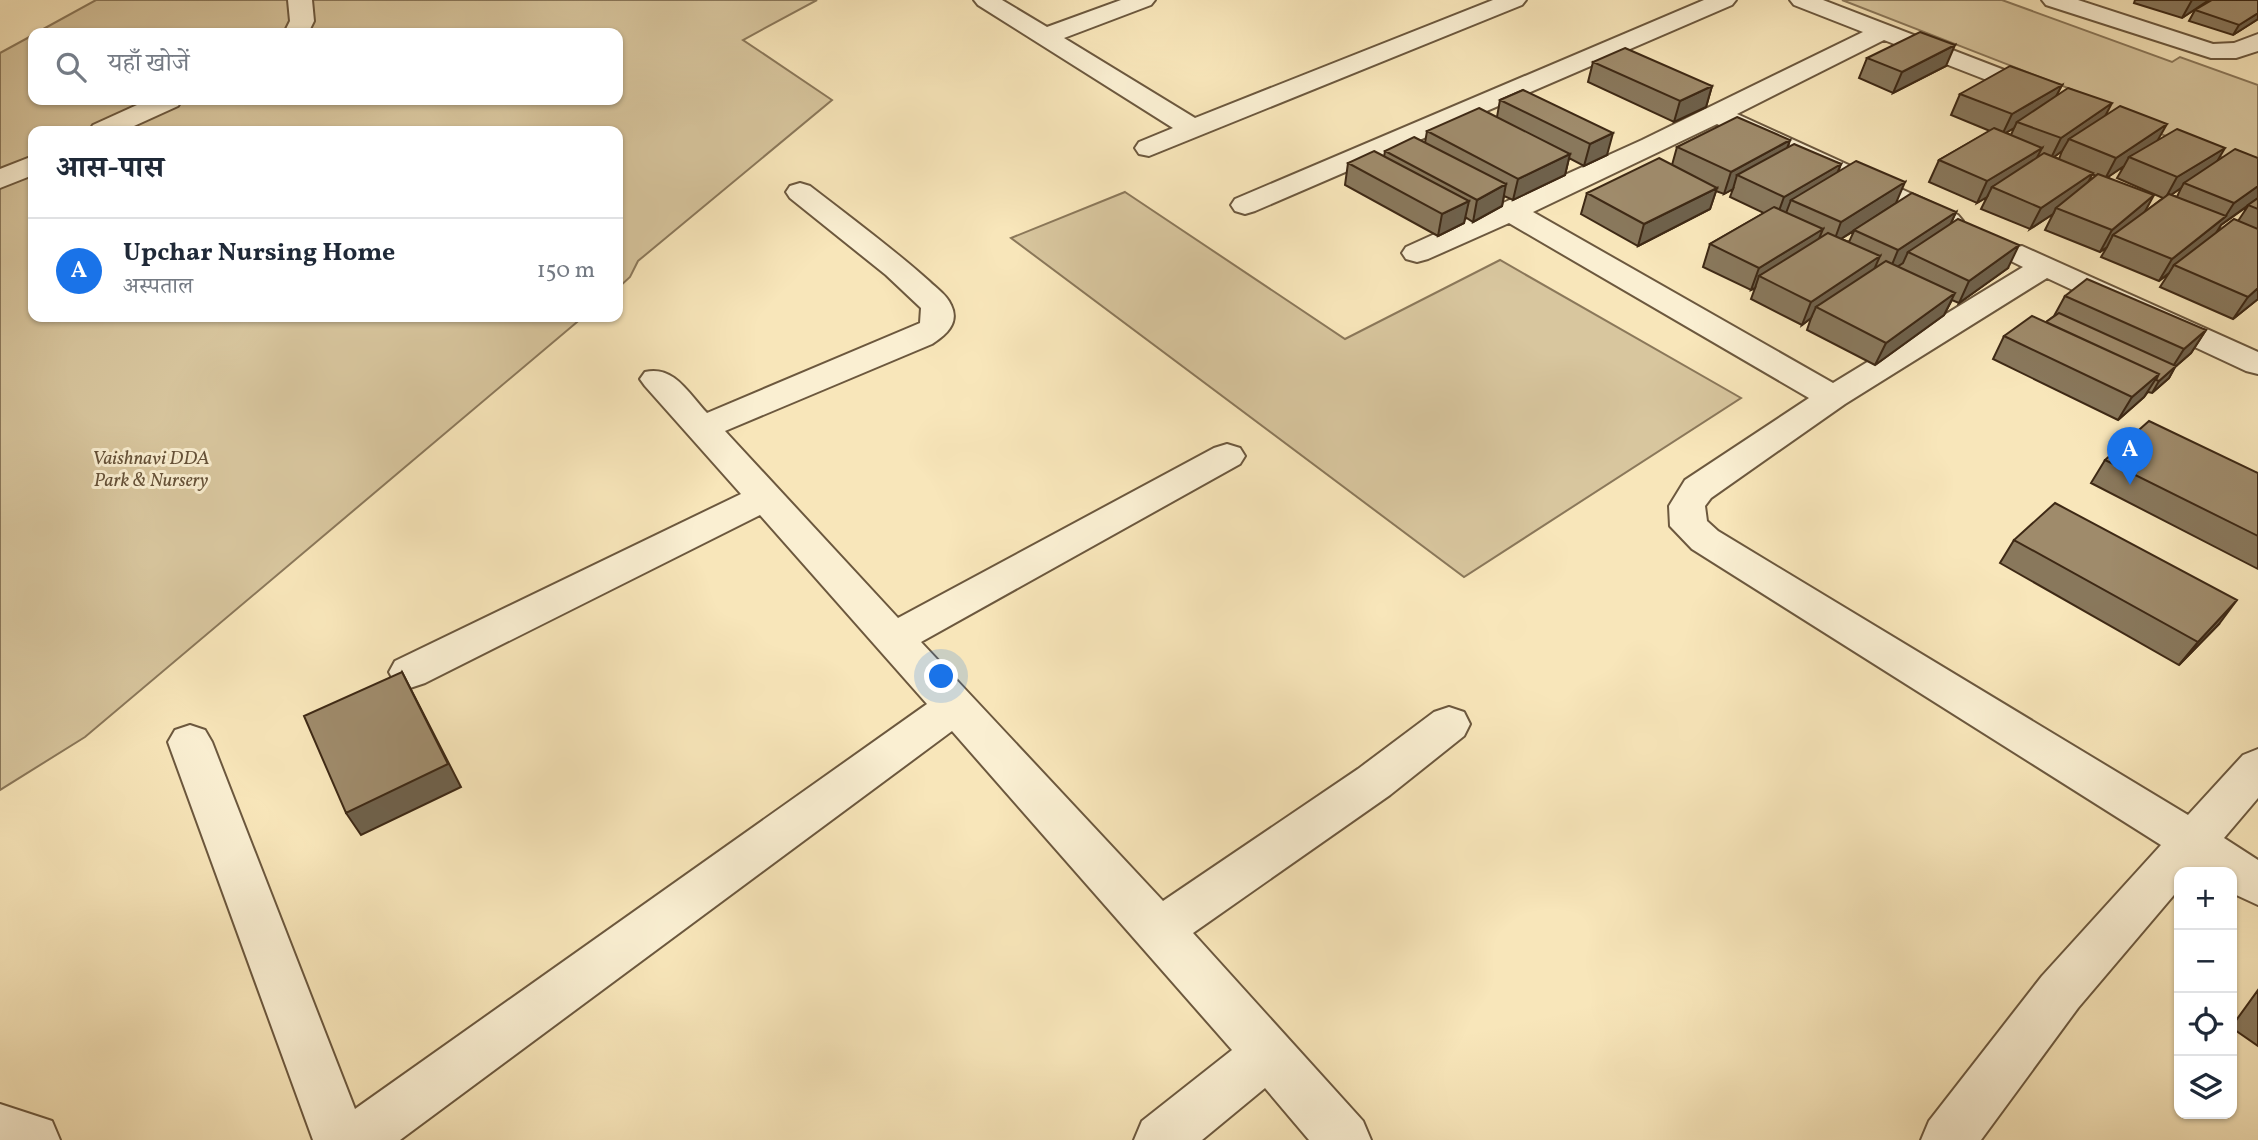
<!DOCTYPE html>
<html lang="hi">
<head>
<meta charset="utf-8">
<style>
	:root { --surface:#fff; --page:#f2f2f3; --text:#1f2937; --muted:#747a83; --line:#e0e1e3; --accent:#1a73e8 }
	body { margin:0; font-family:Vollkorn,"Noto Serif Devanagari",serif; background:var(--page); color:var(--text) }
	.controls { position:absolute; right:21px; bottom:21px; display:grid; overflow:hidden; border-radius:14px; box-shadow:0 2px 5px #0004 }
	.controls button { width:63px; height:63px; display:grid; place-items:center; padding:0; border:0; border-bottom:2px solid var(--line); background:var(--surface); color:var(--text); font:35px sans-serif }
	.you { position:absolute; left:942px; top:677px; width:24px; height:24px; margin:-18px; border:5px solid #fff; border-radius:50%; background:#1a73e8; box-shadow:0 0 0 10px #1a73e833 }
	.badge { display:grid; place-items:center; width:46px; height:46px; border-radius:50%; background:var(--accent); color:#fff; font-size:23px; font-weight:700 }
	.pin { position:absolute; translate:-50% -58px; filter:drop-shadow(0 2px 4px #0008) }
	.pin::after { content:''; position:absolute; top:37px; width:24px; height:21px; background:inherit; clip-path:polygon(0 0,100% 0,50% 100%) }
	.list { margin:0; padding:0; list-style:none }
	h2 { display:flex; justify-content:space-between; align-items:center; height:91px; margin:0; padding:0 28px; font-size:30px }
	h2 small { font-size:23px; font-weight:400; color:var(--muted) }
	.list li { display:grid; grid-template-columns:46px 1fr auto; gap:21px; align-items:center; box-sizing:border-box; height:105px; padding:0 28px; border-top:2px solid var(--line) }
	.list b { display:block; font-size:26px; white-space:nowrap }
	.list p { margin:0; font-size:23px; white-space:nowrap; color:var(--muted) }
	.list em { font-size:23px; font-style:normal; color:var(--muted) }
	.icon { flex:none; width:38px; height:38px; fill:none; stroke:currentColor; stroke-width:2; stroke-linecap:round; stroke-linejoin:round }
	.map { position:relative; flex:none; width:2258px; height:1140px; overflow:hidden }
	.search { position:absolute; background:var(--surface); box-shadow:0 2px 5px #0004; left:28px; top:28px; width:595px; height:77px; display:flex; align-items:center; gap:18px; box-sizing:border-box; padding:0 24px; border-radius:14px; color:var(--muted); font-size:26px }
	.panel { position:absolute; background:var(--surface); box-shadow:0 2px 5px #0004; left:28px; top:126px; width:595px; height:196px; border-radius:14px }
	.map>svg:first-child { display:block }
	.green { fill:#d8c69e; stroke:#8b785a; stroke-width:2 }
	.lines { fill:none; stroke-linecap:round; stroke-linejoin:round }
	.minor-casing { stroke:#6c583e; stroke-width:4 }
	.minor { fill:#faefd2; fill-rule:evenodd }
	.wall { fill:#89785c; stroke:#3e2915; stroke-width:2; fill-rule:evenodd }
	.shaded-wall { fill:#6f614b; stroke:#3e2915; stroke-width:2 }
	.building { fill:#9f8b6b; stroke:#3e2915; stroke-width:2 }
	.labels { text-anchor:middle; stroke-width:6; stroke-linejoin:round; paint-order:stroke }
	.park-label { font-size:19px; font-style:italic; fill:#645037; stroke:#faefd2 }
</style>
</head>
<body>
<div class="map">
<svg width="2258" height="1140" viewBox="0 0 2258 1140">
	<rect width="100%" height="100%" fill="#f8e6ba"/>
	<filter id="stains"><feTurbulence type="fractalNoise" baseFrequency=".00286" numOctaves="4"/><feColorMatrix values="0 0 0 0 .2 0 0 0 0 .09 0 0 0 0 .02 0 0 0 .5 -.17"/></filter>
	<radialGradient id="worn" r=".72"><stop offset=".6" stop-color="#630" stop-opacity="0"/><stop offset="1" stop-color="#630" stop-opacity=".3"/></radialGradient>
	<path class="green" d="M 96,0 L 817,0 L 743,40 L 832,100 L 638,261 L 630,277 L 618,288 L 618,131 L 33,131 L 33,317 L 583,317 L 85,737 L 0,790 L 0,53 L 33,35 L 33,100 L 618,100 L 618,33 L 36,33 Z
		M 1842,0 L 2002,0 L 2172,62 L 2180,57 L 2258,85 L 2258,171 L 2095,109 L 2104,102 Z
		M 1125,192 L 1345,339 L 1500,260 L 1741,398 L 1464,577 L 1011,238 Z"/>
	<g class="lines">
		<defs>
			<path id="minor" d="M 288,0 L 312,0 L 314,21 L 308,33 L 284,33 L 290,21 Z
				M 974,0 L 1002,0 L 1047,27 L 1121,0 L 1155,0 L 1151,5 L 1064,38 L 1195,118 L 1493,0 L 1526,0 L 1522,5 L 1149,156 L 1139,154 L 1135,148 L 1139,142 L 1173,128 L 978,5 Z
				M 1704,0 L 1736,0 L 1732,5 L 1255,211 L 1245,214 L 1235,211 L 1231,205 L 1235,199 Z
				M 1790,0 L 1823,0 L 2051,88 L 2055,93 L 2051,98 L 2042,101 L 2033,98 L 1884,40 L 1737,114 L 1958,215 L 1963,221 L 1958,227 L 1948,230 L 1938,227 L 1717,124 L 1533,212 L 1833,383 L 2023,267 L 2011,261 L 2007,255 L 2011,249 L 2022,246 L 2258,352 L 2258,374 L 2246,371 L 2047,278 L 1845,404 L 1711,498 L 1705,506 L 1707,521 L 1718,531 L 2188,815 L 2243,755 L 2258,749 L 2258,798 L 2224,838 L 2258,860 L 2258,905 L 2232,893 L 2232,872 L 2202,872 L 2197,869 L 2194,872 L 2179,872 L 2179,889 L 2078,1008 L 1981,1140 L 1921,1140 L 1929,1121 L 2042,976 L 2161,845 L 1692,549 L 1670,526 L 1669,506 L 1685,480 L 1809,398 L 1509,223 L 1428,259 L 1417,262 L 1406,259 L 1402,253 L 1406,247 L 1642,140 L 1863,32 L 1794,5 Z
				M 2042,0 L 2078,0 L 2213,44 L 2234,43 L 2258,34 L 2258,51 L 2236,58 L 2211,58 L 2046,5 Z
				M 148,100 L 182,100 L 178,106 L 123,131 L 89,131 L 93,125 Z
				M 33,156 L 33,175 L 0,188 L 0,169 Z
				M 800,183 L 810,186 C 850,217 891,247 929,281 C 936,288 947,295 951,305 C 960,323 946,335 932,344 L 725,431 L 898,618 L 1214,448 L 1227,444 L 1240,448 L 1245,456 L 1240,464 L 921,642 L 1163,901 L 1358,769 L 1434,712 L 1449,707 L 1464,712 L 1470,724 L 1464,736 L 1390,795 L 1193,933 L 1363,1121 L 1371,1140 L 1309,1140 L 1265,1088 L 1202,1140 L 1134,1140 L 1142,1121 L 1232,1050 L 952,731 L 400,1140 L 313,1140 L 168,742 L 175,730 L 190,725 L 205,730 L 212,742 L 355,1109 L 927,704 L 760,515 L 425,683 L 410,688 L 395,683 L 389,672 L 395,661 L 741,494 L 645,386 L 640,379 L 645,372 C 674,365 689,394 707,413 L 920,323 L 921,308 L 886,275 L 790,198 L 786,192 L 790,186 Z
				M 0,1104 L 52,1121 L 60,1140 L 0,1140 Z"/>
		</defs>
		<use href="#minor" class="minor-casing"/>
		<use href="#minor" class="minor"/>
	</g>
	<path class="wall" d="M 2135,0 L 2209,0 L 2182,18 L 2134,3 Z
		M 2258,0 L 2258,19 L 2233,35 L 2189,21 L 2195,10 Z
		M 1867,58 L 1946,66 L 1893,93 L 1859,78 Z
		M 1593,62 L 1712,86 L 1706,107 L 1674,122 L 1588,82 Z
		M 2062,85 L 2056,96 L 2106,115 L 2157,141 L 2217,161 L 2258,198 L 2258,299 L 2233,319 L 2160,287 L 2169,273 L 2159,281 L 2101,257 L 2107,247 L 2100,252 L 2045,230 L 2053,214 L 2030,229 L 1981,209 L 1987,197 L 1977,203 L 1929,182 L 1939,160 L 1990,131 L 1951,115 L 1960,94 ZM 2014,128 L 2011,135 L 2006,133 ZM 2062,151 L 2059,159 L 2054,157 ZM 2124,166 L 2117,178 L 2163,198 L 2145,212 L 2108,177 ZM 2092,174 L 2096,176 L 2088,182 ZM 2181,188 L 2177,197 L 2171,195 ZM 2248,206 L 2238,221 L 2217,232 L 2221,225 Z
		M 1523,90 L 1607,155 L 1584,166 L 1569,158 L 1565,175 L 1513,200 L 1504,196 L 1502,206 L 1473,222 L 1465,217 L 1464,223 L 1438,236 L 1345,185 L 1348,163 L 1384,157 L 1385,151 L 1425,143 L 1427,131 L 1497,117 L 1500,100 Z
		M 1790,140 L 1788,147 L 1841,164 L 1838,172 L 1896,203 L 1956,212 L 1951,223 L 2008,268 L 1959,303 L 1952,300 L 1944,315 L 1875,365 L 1807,330 L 1811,318 L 1802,325 L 1751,299 L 1755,288 L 1751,290 L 1703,267 L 1710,244 L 1764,213 L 1730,197 L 1733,189 L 1724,194 L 1716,191 L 1710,209 L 1638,246 L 1581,214 L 1587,193 L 1672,165 L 1677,147 ZM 1854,231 L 1849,242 L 1841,239 Z
		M 2065,296 L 2206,330 L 2191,353 L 2175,367 L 2169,378 L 2152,393 L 2148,392 L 2144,397 L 2118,420 L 1993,359 L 2004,336 L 2046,322 L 2054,316 Z
		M 2105,460 L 2258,473 L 2258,569 L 2091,483 Z
		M 2014,540 L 2219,624 L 2179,665 L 2000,563 Z
		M 2258,990 L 2258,1046 L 2232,1028 L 2232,1026 Z"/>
	<path class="shaded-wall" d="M 2192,0 L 2209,0 L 2182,18 Z
		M 2258,13 L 2258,19 L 2233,35 L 2239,25 Z
		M 1955,45 L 1946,66 L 1893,93 L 1902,72 Z
		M 2062,85 L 2051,106 L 2017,122 L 2014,128 L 2002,135 L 2012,114 Z
		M 1712,86 L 1706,107 L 1674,122 L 1680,101 Z
		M 2112,103 L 2101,124 L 2069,139 L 2062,151 L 2050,160 L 2061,138 Z
		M 2167,124 L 2155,145 L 2129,157 L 2124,166 L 2105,179 L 2116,158 Z
		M 1613,133 L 1607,155 L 1584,166 L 1590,144 Z
		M 1790,140 L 1782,162 L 1737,175 L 1733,189 L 1724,194 L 1731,172 Z
		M 2042,148 L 2031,169 L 1992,187 L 1987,197 L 1977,203 L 1987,181 Z
		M 2225,148 L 2212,170 L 2184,183 L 2181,188 L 2165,199 L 2177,177 Z
		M 1570,154 L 1565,175 L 1513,200 L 1518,179 Z
		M 1841,164 L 1832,186 L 1791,200 L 1786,213 L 1776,219 L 1784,197 Z
		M 2093,173 L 2082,194 L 2056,208 L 2053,214 L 2030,229 L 2041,208 Z
		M 1905,182 L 1896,203 L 1833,244 L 1841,222 Z
		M 1506,184 L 1502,206 L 1473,222 L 1477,200 Z
		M 2258,186 L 2258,198 L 2221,225 L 2213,238 L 2174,265 L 2169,273 L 2159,281 L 2172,259 L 2225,217 L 2234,203 Z
		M 1717,188 L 1710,209 L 1638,246 L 1644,224 Z
		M 2154,195 L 2142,217 L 2113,235 L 2107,247 L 2100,252 L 2112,230 Z
		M 1469,201 L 1464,223 L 1438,236 L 1442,214 Z
		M 1956,212 L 1946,234 L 1908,252 L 1903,263 L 1889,272 L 1898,250 Z
		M 1823,229 L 1814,251 L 1759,276 L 1755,288 L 1751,290 L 1759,268 Z
		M 2019,245 L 2008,268 L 1959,303 L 1969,281 Z
		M 1880,256 L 1870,279 L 1816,307 L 1811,318 L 1802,325 L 1811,302 Z
		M 2258,288 L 2258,299 L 2233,319 L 2248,297 Z
		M 1955,293 L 1944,315 L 1875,365 L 1886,343 Z
		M 2206,330 L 2191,353 L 2175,367 L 2169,378 L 2152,393 L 2159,381 L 2170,371 L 2184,349 Z
		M 2159,374 L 2144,397 L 2118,420 L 2132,397 Z
		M 2237,600 L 2219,624 L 2179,665 L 2198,642 Z
		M 402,672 L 461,787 L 361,835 L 346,813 Z"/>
	<path class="building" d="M 2212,0 L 2258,0 L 2258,13 L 2239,25 L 2195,10 Z
		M 1920,32 L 1955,45 L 1902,72 L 1867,58 Z
		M 1625,48 L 1712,86 L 1680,101 L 1593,62 Z
		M 2010,66 L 2062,85 L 2012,114 L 1960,94 Z
		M 2068,88 L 2112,103 L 2061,138 L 2017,122 Z
		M 1523,90 L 1613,133 L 1590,144 L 1500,100 Z
		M 2120,106 L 2167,124 L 2116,158 L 2069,139 Z
		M 1479,108 L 1570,154 L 1518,179 L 1427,131 Z
		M 1737,117 L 1790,140 L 1731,172 L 1677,147 Z
		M 1994,128 L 2042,148 L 1987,181 L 1939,160 Z
		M 2177,129 L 2225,148 L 2177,177 L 2129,157 Z
		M 1414,137 L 1506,184 L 1477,200 L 1385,151 Z
		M 1794,144 L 1841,164 L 1784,197 L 1737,175 Z
		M 2235,149 L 2258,158 L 2258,186 L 2234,203 L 2184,183 Z
		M 1374,151 L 1469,201 L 1442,214 L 1348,163 Z
		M 2044,153 L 2093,173 L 2041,208 L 1992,187 Z
		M 1659,158 L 1717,188 L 1644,224 L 1587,193 Z
		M 1856,161 L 1905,182 L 1841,222 L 1791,200 Z
		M 2098,174 L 2154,195 L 2112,230 L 2056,208 Z
		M 1912,193 L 1956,212 L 1898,250 L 1854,230 Z
		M 2169,194 L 2226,216 L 2172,259 L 2113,235 Z
		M 2258,198 L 2258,209 L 2248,205 Z
		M 1774,207 L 1823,229 L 1759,268 L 1710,244 Z
		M 1958,219 L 2019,245 L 1969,281 L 1908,252 Z
		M 2234,219 L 2258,229 L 2258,288 L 2248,297 L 2174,265 Z
		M 1828,233 L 1880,256 L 1811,302 L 1759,276 Z
		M 1886,261 L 1955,293 L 1886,343 L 1816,307 Z
		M 2087,279 L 2206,330 L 2184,349 L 2065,296 Z
		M 2059,313 L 2176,366 L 2159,381 L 2156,380 L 2159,374 L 2046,322 Z
		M 2032,316 L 2159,374 L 2132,397 L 2004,336 Z
		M 2149,421 L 2258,473 L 2258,536 L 2105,460 Z
		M 2055,503 L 2237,600 L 2198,642 L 2014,540 Z
		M 402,672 L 448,764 L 346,813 L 304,716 Z"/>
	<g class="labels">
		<g class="park-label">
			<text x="151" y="464">Vaishnavi DDA<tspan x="151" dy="22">Park &amp; Nursery</tspan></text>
		</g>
	</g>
	<rect width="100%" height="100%" filter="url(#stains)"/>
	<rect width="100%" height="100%" fill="url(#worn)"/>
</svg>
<div class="controls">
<button>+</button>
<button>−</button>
<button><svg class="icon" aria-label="locate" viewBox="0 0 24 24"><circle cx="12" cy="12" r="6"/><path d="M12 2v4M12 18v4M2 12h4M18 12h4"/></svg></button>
<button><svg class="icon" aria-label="layers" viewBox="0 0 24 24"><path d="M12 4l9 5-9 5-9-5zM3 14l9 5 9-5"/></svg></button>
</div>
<div class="you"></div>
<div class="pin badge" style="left:2130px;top:485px">A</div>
<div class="search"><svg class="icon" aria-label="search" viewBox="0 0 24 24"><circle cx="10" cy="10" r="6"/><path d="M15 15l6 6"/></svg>यहाँ खोजें</div>
<section class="panel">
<h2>आस-पास<small></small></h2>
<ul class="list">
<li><span class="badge">A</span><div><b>Upchar Nursing Home</b><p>अस्पताल</p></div><em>150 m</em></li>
</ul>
</section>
</div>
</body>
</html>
